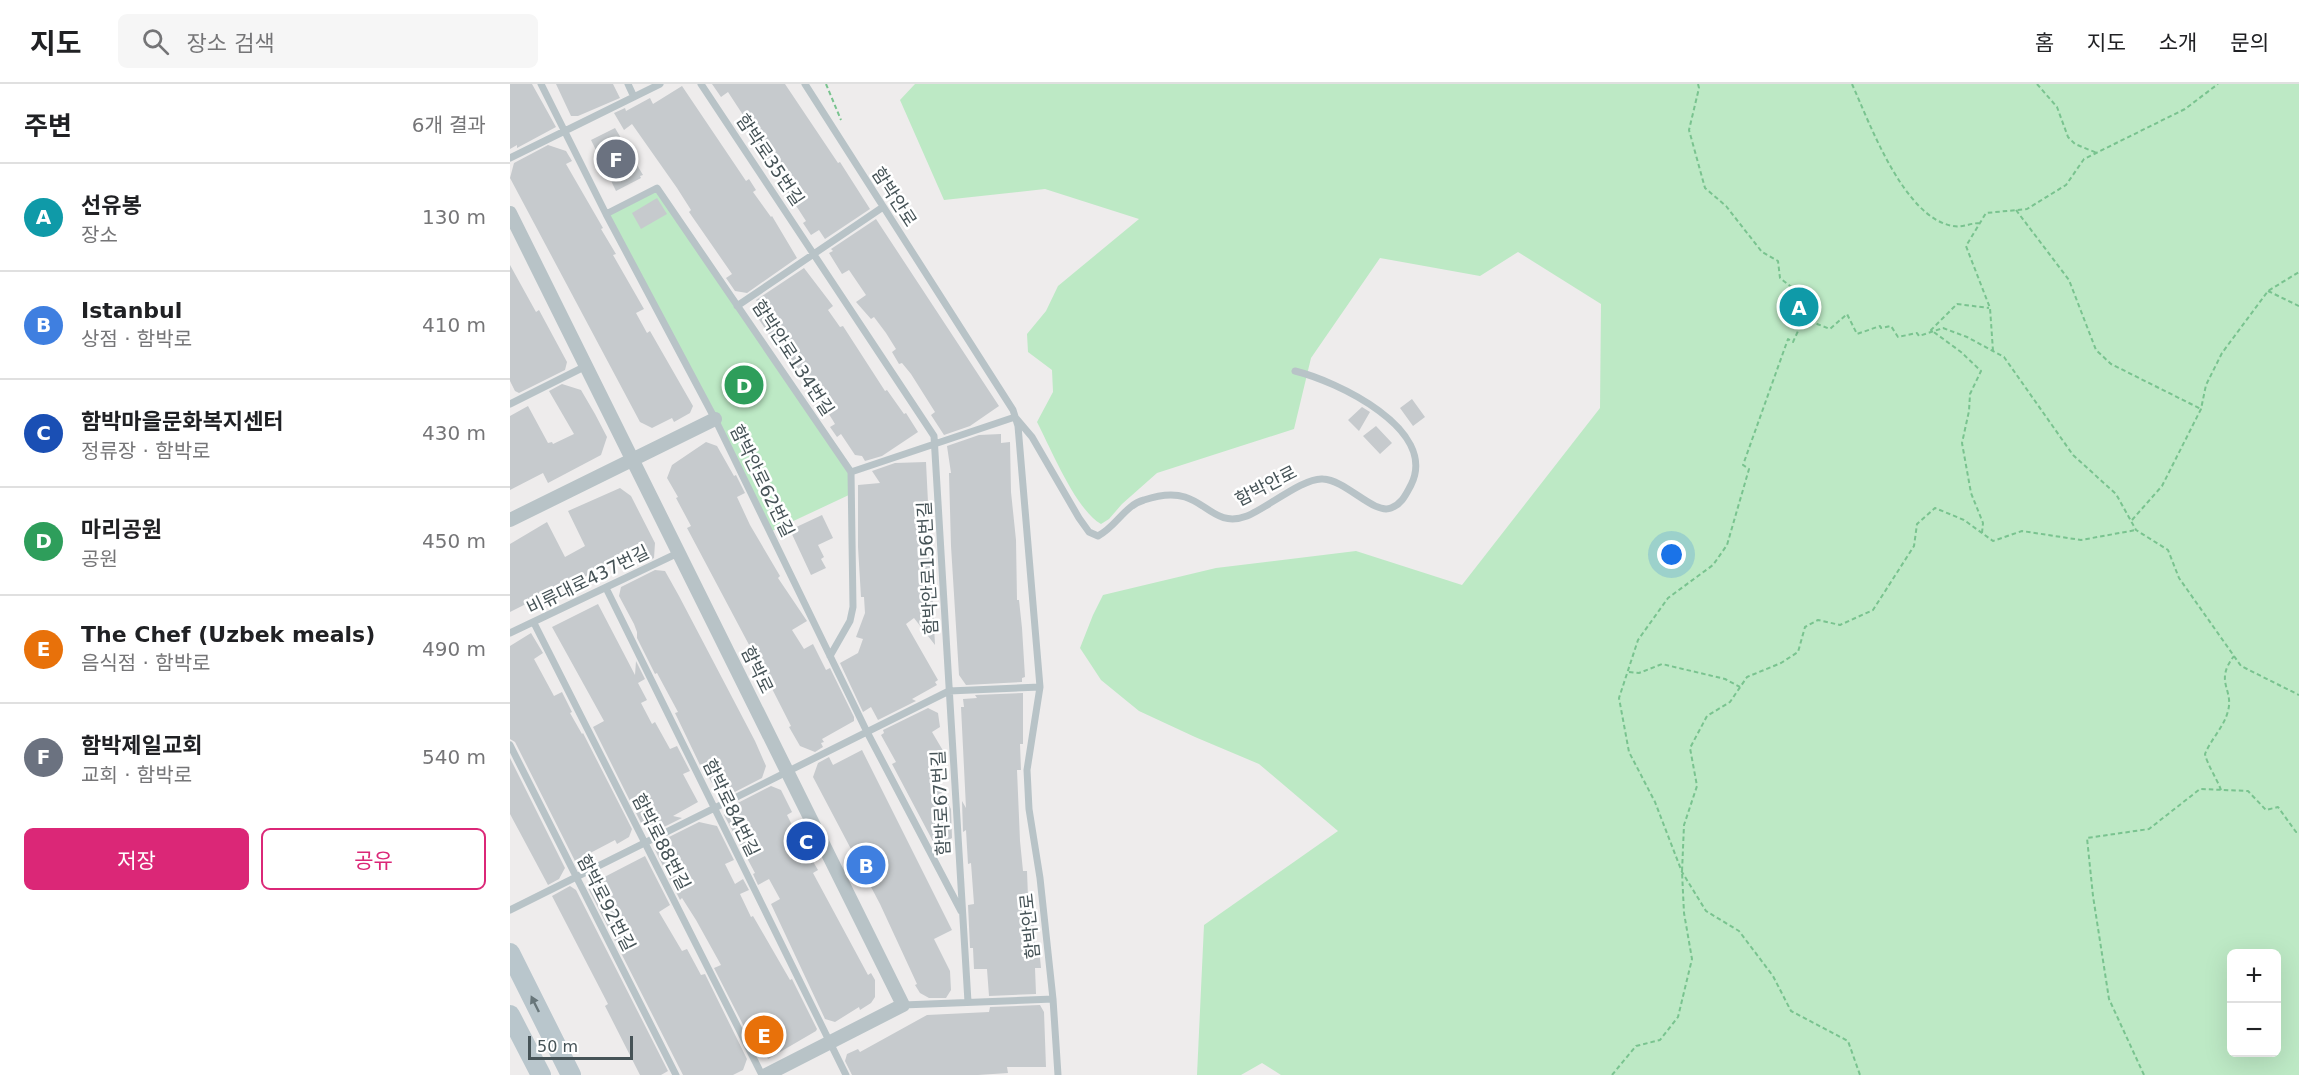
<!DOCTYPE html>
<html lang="ko">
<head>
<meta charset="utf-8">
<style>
	:root { --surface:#fff; --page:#f6f6f6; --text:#202124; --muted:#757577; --line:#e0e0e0; --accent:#db2777 }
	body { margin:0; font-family:"DejaVu Sans","Noto Sans KR",sans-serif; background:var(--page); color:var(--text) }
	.controls { position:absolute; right:18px; bottom:18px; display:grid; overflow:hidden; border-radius:9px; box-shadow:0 6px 24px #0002 }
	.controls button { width:54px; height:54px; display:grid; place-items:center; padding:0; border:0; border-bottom:2px solid var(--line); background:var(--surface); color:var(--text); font:30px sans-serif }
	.scale { position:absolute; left:18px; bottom:15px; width:105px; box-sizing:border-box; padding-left:6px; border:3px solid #465357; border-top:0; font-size:16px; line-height:21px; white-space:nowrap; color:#465357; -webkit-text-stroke:4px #fff; paint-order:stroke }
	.you { position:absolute; left:1162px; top:471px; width:21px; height:21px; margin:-15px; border:4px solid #fff; border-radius:50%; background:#1a73e8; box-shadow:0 0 0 9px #1a73e833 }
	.badge { display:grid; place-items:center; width:39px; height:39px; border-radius:50%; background:var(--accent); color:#fff; font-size:20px; font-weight:700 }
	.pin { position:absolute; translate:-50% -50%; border:3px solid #fff; box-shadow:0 2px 6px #0006 }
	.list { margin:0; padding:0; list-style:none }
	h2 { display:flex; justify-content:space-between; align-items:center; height:78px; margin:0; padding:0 24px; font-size:26px }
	h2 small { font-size:20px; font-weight:400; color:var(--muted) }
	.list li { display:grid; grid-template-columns:39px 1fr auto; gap:18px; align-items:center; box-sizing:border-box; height:108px; padding:0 24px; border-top:2px solid var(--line) }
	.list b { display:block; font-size:22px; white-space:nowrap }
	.list p { margin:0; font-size:20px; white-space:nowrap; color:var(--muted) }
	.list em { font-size:20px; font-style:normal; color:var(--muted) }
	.actions { display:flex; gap:12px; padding:18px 24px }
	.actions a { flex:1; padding:14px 0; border:2px solid var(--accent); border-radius:9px; text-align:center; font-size:21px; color:var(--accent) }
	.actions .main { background:var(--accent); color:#fff }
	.icon { flex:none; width:33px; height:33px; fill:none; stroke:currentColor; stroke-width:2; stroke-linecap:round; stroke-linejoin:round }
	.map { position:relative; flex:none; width:1789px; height:991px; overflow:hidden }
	header { display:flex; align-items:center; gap:36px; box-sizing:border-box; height:84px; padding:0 30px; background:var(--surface); border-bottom:2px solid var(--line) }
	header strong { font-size:28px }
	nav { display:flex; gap:33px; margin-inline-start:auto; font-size:21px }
	.search { width:420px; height:54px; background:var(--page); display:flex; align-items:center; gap:15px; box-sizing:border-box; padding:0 21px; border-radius:9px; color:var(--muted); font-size:22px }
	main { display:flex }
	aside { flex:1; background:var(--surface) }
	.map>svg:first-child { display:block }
	.green { fill:#bde9c5; fill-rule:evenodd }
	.building { fill:#c6cacd }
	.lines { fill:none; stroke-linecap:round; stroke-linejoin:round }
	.path { stroke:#79c38f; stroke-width:2; stroke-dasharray:4.5 3; stroke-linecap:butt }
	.lane { stroke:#b8c3c7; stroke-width:7 }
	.street { stroke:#b8c3c7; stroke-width:14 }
	.secondary { stroke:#b9c6cc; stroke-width:20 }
	.oneway { fill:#68767a }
	.labels { text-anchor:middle; stroke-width:5; stroke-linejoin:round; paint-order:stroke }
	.street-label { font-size:18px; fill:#465357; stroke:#fff }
</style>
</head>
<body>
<header>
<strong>지도</strong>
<div class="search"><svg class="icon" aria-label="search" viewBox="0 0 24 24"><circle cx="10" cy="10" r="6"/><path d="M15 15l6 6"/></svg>장소 검색</div>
<nav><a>홈</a><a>지도</a><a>소개</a><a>문의</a></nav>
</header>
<main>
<aside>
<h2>주변<small>6개 결과</small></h2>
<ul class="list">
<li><span class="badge" style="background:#0f9aa8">A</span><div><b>선유봉</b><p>장소</p></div><em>130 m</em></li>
<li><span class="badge" style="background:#3f7fe0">B</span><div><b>Istanbul</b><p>상점 · 함박로</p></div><em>410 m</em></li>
<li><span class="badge" style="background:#1a4fb4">C</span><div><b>함박마을문화복지센터</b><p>정류장 · 함박로</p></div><em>430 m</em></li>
<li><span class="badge" style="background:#2e9e5b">D</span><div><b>마리공원</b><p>공원</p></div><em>450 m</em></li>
<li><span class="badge" style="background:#e8710a">E</span><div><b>The Chef (Uzbek meals)</b><p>음식점 · 함박로</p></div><em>490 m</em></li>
<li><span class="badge" style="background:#6b7280">F</span><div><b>함박제일교회</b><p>교회 · 함박로</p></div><em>540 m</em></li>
</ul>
<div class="actions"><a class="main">저장</a><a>공유</a></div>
</aside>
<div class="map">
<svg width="1789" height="991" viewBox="0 0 1789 991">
	<rect width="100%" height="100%" fill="#eeecec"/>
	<path class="green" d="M 405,0 L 1789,0 L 1789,991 L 771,991 L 752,979 L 731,991 L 687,991 L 694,841 L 828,747 L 749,680 L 685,653 L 629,627 L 591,596 L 570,564 L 583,531 L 593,511 L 706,484 L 846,467 L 952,501 L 1090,324 L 1091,220 L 1008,168 L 970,192 L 870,174 L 801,274 L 784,345 L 647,389 L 612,420 L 599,435 L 591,440 C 566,426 541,365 527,338 L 543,308 L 542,286 L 518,268 L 517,250 L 536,227 L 548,202 L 629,135 L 535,105 L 434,116 L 390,16 ZM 1722,870 L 1766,870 L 1766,968 L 1722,968 Z
		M 147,104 L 341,388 L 341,410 L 260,448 L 96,130 Z"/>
	<path class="building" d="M 0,0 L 22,0 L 46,43 L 7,64 L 7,61 L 0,65 Z
		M 46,0 L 103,0 L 110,14 L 68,32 L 61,32 Z
		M 202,0 L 275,0 L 328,79 L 330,78 L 360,125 L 315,155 L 309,146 L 301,151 L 293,139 L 296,137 L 231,37 L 235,34 L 218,8 L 211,13 Z
		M 172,2 L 236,97 L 239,95 L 246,106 L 243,108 L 261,133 L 262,132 L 287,174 L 237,209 L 225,207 L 216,194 L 222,190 L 179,128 L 181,126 L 167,104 L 122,40 L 114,46 L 104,29 L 115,24 L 116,27 L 140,14 L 143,20 Z
		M 105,44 L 133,91 L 130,92 L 131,94 L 106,107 L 81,56 Z
		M 38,61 L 56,67 L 62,77 L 56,80 L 93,144 L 91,145 L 106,170 L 103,171 L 134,225 L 126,229 L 137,249 L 140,247 L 183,322 L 180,329 L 164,338 L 162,334 L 142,344 L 130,338 L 0,94 L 4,79 Z
		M 147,114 L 157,130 L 131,145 L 122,129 Z
		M 366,135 L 489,322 L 460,342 L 434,351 L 421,331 L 425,328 L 401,290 L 392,279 L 389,280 L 382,268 L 386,265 L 376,249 L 364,233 L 361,235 L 346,218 L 356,211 L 339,186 L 332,190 L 319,169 L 323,167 L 321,165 Z
		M 0,181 L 26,228 L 29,226 L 57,278 L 55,286 L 9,309 L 5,307 L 0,297 Z
		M 294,184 L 323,222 L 318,226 L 330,243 L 333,242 L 375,307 L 377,306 L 394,330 L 396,329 L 408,348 L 372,372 L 355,377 L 352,372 L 345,371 L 331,350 L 327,353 L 320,343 L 325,340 L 322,335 L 305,309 L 302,311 L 287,288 L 285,290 L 274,274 L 277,272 L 263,250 L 260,252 L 246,231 L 253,226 L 246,216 Z
		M 52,300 L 71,306 L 85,330 L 97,353 L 91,371 L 38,399 L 33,389 L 0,406 L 0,332 L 18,322 L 38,359 L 42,358 L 43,360 L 64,350 L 39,307 Z
		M 902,315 L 915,333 L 903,342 L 890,324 Z
		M 852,323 L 860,328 L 849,347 L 838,336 Z
		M 866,342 L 882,359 L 870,370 L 853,352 Z
		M 491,350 L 491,359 L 500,358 L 501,408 L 506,456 L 507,516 L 509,516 L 512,544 L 515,593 L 512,594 L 512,598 L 456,601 L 449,591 L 441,462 L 439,389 L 441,389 L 437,362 L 469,351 Z
		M 196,358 L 207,362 L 224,392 L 226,391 L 235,409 L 227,413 L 240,441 L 270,492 L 268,494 L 297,537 L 282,546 L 294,565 L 303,560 L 316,586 L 320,584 L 344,633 L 344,637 L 312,655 L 314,658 L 311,659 L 313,663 L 305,668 L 290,662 L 279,643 L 281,642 L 254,589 L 177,444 L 181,442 L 166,414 L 168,413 L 157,394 L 162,381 Z
		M 416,378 L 425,561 L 404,534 L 396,540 L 428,596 L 425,598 L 427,601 L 402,615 L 406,617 L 368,636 L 361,623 L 353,628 L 330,579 L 348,569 L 353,555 L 346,553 L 355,529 L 354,513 L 351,513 L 348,463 L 348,401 L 370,399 L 362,387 L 385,379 Z
		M 110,404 L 121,412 L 145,459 L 144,474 L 129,481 L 121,465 L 95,482 L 31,516 L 30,513 L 0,528 L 0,460 L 37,438 L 55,473 L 75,462 L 58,427 Z
		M 312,431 L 323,454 L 308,461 L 314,473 L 311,475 L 316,484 L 301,491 L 280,446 Z
		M 145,486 L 155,487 L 169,512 L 245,657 L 256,682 L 252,694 L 219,711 L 210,695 L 202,699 L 191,680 L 190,681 L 165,629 L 168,628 L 147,589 L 145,590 L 127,554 L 127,548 L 124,540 L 109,512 L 111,503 Z
		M 88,520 L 125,591 L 126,577 L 135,595 L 128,599 L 137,616 L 131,619 L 142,640 L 145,638 L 160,665 L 167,662 L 180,687 L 173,690 L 188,718 L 163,732 L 172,734 L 148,746 L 131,739 L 83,643 L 94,637 L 42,543 Z
		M 21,549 L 33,569 L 24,575 L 44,612 L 52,608 L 62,628 L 60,629 L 72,650 L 73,649 L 122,745 L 119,753 L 107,760 L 105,756 L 65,777 L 5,658 L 0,655 L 0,562 Z
		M 513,609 L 513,660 L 510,660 L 511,686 L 507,686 L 510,757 L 513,787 L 517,787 L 518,813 L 522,813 L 525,864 L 529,864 L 531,884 L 525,884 L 526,910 L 479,912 L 477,885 L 464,885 L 463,864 L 460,864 L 458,821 L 464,820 L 461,779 L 458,780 L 456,746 L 453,748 L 452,717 L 456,724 L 451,623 L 454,623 L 453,615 L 467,614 L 465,611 Z
		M 418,624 L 428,629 L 430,643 L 422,648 L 435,670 L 426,675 L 432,685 L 422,690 L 441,725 L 442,754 L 426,763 L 382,680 L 386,678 L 371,651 L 374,649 L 373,646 Z
		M 352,666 L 442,846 L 424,855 L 440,887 L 441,906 L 436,914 L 419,914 L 410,909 L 405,901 L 407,900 L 370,820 L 303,693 L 308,679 L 319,673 L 323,681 Z
		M 0,674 L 55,784 L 49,795 L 38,801 L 0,730 Z
		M 261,702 L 271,706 L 282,728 L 277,731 L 293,763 L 294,762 L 308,786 L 303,789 L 358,891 L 361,889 L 365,896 L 365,913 L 361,919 L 350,926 L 349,923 L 325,938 L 315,935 L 261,820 L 270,815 L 259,795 L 248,801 L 243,790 L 245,789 L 214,731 L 218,724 Z
		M 189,738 L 207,742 L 224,776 L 215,780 L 225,800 L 233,795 L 239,806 L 230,810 L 241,833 L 243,832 L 280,896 L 282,895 L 307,945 L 306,947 L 258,975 L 253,965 L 247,968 L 204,884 L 211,881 L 186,836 L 172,814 L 170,816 L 145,766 L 158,759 L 155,755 Z
		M 135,772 L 160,821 L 149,828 L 172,867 L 177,865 L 191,891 L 195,890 L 237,975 L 233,986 L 223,991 L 173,991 L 77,802 Z
		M 60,802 L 66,806 L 158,987 L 151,991 L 130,991 L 95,922 L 98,920 L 42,812 Z
		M 530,921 L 534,928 L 536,983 L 497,983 L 498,989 L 468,991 L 342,991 L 335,977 L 337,970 L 348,965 L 350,968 L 417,931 L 479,928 L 480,923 Z"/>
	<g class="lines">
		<path class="path" d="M 316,0 L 331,36
			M 1188,0 L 1189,4 L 1179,46 L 1195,104 L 1216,122 L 1252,168 L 1268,177 L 1270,194 L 1289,209 C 1287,236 1298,236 1320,245 L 1337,230 L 1347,250 L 1370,242 L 1371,244 L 1381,242 L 1388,253 L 1407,249 L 1409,252 L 1433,244 L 1457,253 L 1494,273 L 1563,371 L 1606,410 L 1626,446 L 1658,466 L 1669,494 L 1731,582 L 1789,611
			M 1342,0 C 1360,40 1394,134 1443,142 C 1453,144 1460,139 1470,139
			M 1527,0 L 1547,23 L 1558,53 L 1565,60 L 1587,69
			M 1506,126 L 1559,196 L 1586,266 L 1601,280 L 1691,325
			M 1758,207 L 1789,222
			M 1294,234 L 1283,258 L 1278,255 L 1233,381 L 1239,385 L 1217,461 L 1203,481 L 1158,514 L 1128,556 L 1109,614 L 1119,668 L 1145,718 L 1172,788 L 1196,827 L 1229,847 L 1263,892 L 1281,927 L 1338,957 L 1350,991
			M 1483,267 L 1480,224 L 1456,162 L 1476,129 L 1517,125 L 1556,101 L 1574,75 L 1675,25 L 1708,0
			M 1622,436 L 1652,402 L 1691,325 L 1696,301 L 1712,269 L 1758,207 L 1789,188
			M 1472,449 L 1473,439 L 1461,409 L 1452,359 L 1459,327 L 1460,310 L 1471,287 L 1451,268 L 1421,246 L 1447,220 L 1479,224
			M 1119,588 L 1129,589 L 1152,580 L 1215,595 L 1230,603
			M 1711,706 C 1707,695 1697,680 1695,670 C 1701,655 1714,643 1718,627 C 1724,605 1704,598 1724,572
			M 1102,991 L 1126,962 L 1150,956 L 1168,933 L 1182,875 L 1174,829 L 1172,788 L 1174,741 L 1187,702 L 1180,664 L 1197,632 L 1220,618 L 1237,593 L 1271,579 L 1288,568 L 1295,543 L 1308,536 L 1330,541 L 1363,526 L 1404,462 L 1407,440 L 1425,424 L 1454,436 L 1483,457 L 1512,447 L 1571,456 L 1626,446
			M 1634,991 L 1599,915 L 1583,812 L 1577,754 L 1639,745 L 1690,705 L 1738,707 L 1756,726 L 1768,723 L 1786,748 L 1789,748"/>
		<path class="lane" d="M 31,0 L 96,130 L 205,335 L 357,648 L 451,827
			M 118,0 L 124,13
			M 191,0 L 424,352 L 458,918
			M 295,0 L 503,326 L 508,342 L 530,603 L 517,686 L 519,725 L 530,794 L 543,915 L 548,991
			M 0,74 L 150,0
			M 96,130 L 147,104 L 341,388
			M 227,222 L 373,123
			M 0,320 L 76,282
			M 341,388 L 505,333 L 522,353 L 569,434 L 579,448 L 588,452 C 606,443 615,421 634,416 C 646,412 662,409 675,413 C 698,420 708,443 737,432 C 757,424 794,393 813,395 C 836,396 864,431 881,424 C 892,420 896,410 901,401 C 929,345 826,297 785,287
			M 96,504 L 336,991
			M 24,539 L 252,991
			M 0,549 L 168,469
			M 320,572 L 340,537 L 343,523 L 341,388
			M 0,661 L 166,991
			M 0,826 L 439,607 L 530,603
			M 393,921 L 543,915"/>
		<path class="street" d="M 0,129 L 393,921 L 256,991
			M 0,436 L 205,335"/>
		<path class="secondary" d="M 0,869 L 61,991
			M 0,931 L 31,991"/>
	</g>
	<defs><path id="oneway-solid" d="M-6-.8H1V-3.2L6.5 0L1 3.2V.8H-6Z" transform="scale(1.5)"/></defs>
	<use class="oneway" href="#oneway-solid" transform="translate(25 920) rotate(-116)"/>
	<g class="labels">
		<g class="street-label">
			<text transform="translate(260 76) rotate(56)" y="6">함박로35번길</text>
			<text transform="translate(384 113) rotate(57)" y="6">함박안로</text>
			<text transform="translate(283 274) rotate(57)" y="6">함박안로134번길</text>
			<text transform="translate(252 397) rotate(64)" y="6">함박안로62번길</text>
			<text transform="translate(756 402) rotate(-27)" y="6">함박안로</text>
			<text transform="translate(418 484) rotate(-93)" y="6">함박안로156번길</text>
			<text transform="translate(78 496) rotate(-26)" y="6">비류대로437번길</text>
			<text transform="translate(247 586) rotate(64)" y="6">함박로</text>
			<text transform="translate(431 719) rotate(-93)" y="6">함박로67번길</text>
			<text transform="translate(221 724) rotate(64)" y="6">함박로84번길</text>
			<text transform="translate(151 758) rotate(63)" y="6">함박로88번길</text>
			<text transform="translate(96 819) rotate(63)" y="6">함박로92번길</text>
			<text transform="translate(520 842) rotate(-96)" y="6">함박안로</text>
		</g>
	</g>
</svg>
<div class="controls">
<button>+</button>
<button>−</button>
</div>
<div class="scale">50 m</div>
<div class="you"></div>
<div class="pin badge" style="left:1289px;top:223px;background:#0f9aa8">A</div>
<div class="pin badge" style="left:356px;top:781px;background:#3f7fe0">B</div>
<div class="pin badge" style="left:296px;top:757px;background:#1a4fb4">C</div>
<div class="pin badge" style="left:234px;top:301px;background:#2e9e5b">D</div>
<div class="pin badge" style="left:254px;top:951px;background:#e8710a">E</div>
<div class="pin badge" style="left:106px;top:75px;background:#6b7280">F</div>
</div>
</main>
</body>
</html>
